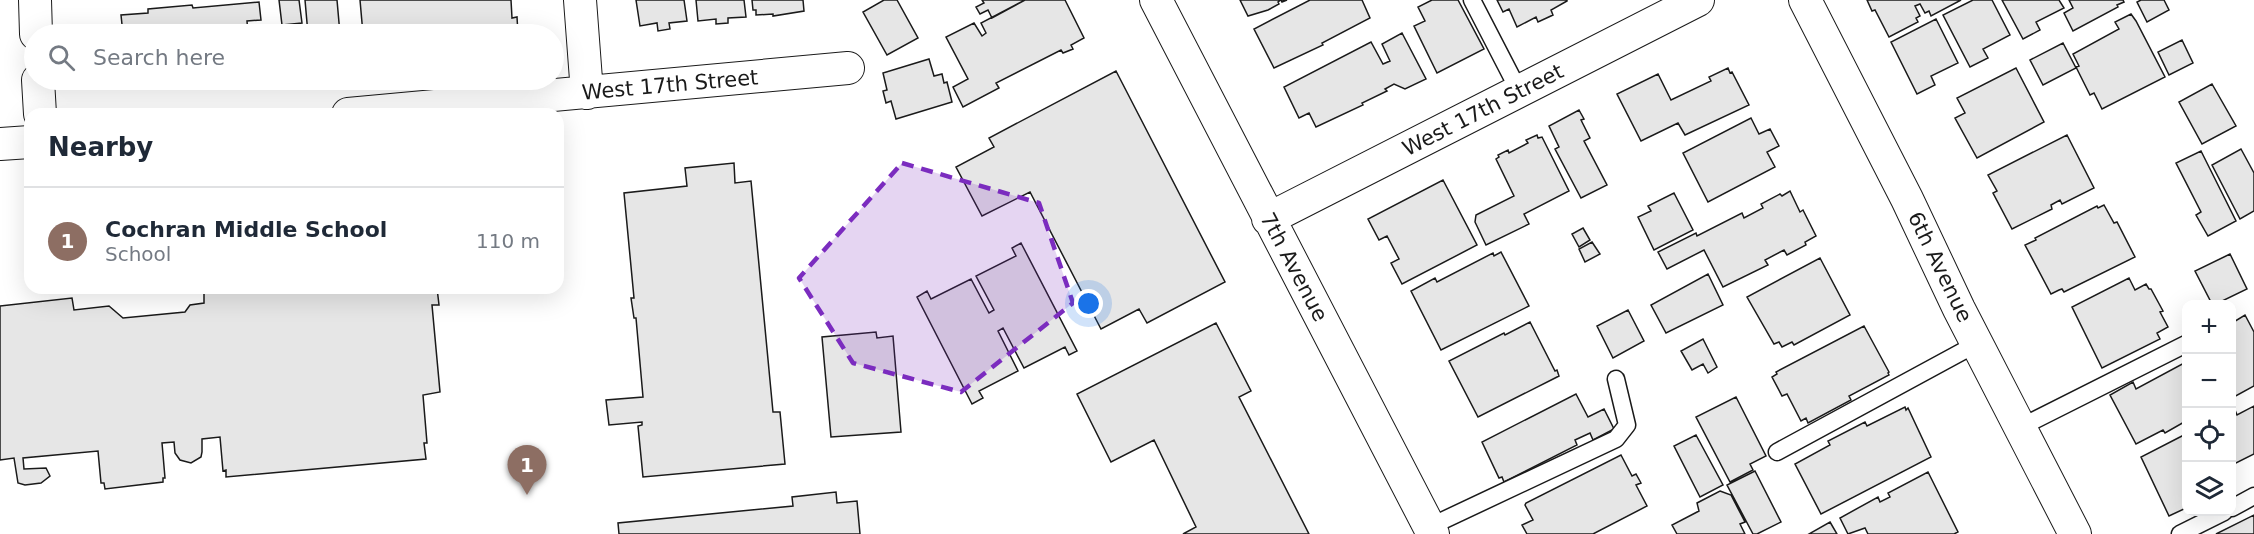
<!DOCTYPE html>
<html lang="en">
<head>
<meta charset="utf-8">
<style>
	:root { --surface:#fff; --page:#f2f2f3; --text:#1f2937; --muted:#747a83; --line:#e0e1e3; --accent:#c62828 }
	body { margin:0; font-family:"DejaVu Sans",sans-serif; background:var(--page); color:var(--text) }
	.controls { position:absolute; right:18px; bottom:18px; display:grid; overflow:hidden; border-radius:12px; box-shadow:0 6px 24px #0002 }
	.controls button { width:54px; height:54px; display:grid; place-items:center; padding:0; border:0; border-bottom:2px solid var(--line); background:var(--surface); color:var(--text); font:30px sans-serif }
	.you { position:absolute; left:1089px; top:304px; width:21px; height:21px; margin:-15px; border:4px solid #fff; border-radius:50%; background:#1a73e8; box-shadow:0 0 0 9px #1a73e833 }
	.badge { display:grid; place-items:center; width:39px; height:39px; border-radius:50%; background:var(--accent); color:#fff; font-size:20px; font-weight:700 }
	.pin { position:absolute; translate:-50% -50px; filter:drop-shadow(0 2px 3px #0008) }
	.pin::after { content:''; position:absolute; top:32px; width:21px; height:18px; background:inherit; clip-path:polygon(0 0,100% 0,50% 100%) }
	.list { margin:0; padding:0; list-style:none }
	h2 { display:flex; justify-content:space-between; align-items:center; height:78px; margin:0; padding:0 24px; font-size:26px }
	h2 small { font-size:20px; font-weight:400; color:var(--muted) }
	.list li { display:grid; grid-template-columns:39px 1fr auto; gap:18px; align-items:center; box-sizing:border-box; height:108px; padding:0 24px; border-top:2px solid var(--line) }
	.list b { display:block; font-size:22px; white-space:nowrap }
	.list p { margin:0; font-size:20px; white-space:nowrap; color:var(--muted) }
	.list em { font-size:20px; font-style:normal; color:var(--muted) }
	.icon { flex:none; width:33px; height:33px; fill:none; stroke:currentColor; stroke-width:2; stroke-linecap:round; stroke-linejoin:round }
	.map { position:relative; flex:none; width:2254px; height:534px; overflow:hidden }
	.search { position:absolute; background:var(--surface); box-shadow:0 6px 24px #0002; left:24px; top:24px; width:540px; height:66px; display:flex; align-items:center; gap:15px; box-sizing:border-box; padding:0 21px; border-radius:33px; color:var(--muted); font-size:22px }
	.panel { position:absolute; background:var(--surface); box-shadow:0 6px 24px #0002; left:24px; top:108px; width:540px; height:186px; border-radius:18px }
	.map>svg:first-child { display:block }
	.building { fill:#e6e6e6; stroke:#1a1a1a; stroke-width:1.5 }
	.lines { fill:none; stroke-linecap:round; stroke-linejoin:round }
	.service-casing { stroke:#1a1a1a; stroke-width:19 }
	.minor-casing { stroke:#1a1a1a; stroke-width:34 }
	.service { stroke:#fff; stroke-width:16 }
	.minor { stroke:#fff; stroke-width:32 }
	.marked { fill:#7b2cbf; fill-opacity:0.2; stroke:#7b2cbf; stroke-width:4.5; stroke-dasharray:12 8; stroke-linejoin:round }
	.labels { text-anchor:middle; stroke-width:4.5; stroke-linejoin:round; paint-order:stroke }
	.street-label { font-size:21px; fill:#1a1a1a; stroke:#fff }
</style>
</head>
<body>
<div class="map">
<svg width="2254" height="534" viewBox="0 0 2254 534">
	<rect width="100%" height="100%" fill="#fff"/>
	<path class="building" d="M 279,0 L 299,0 L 302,23 L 282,25 Z
		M 305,0 L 337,0 L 340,34 L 308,34 Z
		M 360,0 L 511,0 L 512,18 L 517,17 L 518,34 L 363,34 Z
		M 636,0 L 684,0 L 687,21 L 669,23 L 670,29 L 658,31 L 657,23 L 640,26 Z
		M 696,0 L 744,0 L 746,17 L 728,18 L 728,23 L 716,24 L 716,19 L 698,21 Z
		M 752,0 L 803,0 L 804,11 L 773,16 L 773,14 L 756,15 L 756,10 L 753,10 Z
		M 884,0 L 897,0 L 918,38 L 887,55 L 863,12 Z
		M 982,0 L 1025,0 L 992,18 L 988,10 L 980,14 L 976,7 L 984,3 Z
		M 1025,0 L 1065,0 L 1084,38 L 1071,45 L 1073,49 L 1063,53 L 1061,50 L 996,83 L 999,88 L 963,107 L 953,87 L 968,79 L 946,37 L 974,23 L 982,36 L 986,33 L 981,23 Z
		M 1240,0 L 1287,0 L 1282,2 L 1281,0 L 1278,2 L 1279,4 L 1268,10 L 1248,16 Z
		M 1310,0 L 1362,0 L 1370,18 L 1322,43 L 1323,45 L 1274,68 L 1254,29 Z
		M 1432,0 L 1458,0 L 1484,49 L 1437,73 L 1414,26 L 1425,21 L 1418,7 Z
		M 1497,0 L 1567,0 L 1567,1 L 1551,10 L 1553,15 L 1538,22 L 1536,17 L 1517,27 L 1509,9 L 1503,12 Z
		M 1867,0 L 1961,0 L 1931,16 L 1929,11 L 1925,13 L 1920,4 L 1915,6 L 1920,16 L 1916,18 L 1918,22 L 1889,37 L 1875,10 L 1872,11 Z
		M 1973,0 L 1992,0 L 2010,35 L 1983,49 L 1988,58 L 1970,67 L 1943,15 Z
		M 2002,0 L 2059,0 L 2064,8 L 2036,22 L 2040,30 L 2023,39 Z
		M 2069,0 L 2123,0 L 2124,2 L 2117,5 L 2118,7 L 2073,31 L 2064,13 L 2073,8 Z
		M 2141,0 L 2164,0 L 2169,10 L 2147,22 L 2137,2 Z
		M 259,2 L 261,20 L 247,21 L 248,34 L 115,34 L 123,34 L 121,15 L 148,13 L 148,9 L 192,5 L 193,8 Z
		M 2131,14 L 2136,21 L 2165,77 L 2102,109 L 2094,93 L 2090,95 L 2076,67 L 2079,66 L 2073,54 L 2119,29 L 2115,22 Z
		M 1936,19 L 1958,63 L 1931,76 L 1935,85 L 1917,94 L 1891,42 Z
		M 302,25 L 303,34 L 261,34 L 261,29 Z
		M 1402,33 L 1426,79 L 1405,89 L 1394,84 L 1385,89 L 1387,91 L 1362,103 L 1363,105 L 1316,127 L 1309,113 L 1299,118 L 1284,87 L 1371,42 L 1383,64 L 1390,61 L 1382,44 Z
		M 2182,40 L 2193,63 L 2169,75 L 2158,52 Z
		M 2063,43 L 2076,68 L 2043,85 L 2030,60 Z
		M 929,59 L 934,76 L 942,74 L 944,83 L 947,82 L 952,102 L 896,119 L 891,101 L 886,103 L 883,91 L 887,90 L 883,73 Z
		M 1728,68 L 1730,73 L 1732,72 L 1749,105 L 1685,135 L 1678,123 L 1641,141 L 1617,94 L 1658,74 L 1671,100 L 1711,81 L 1709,77 Z
		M 2016,68 L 2044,122 L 1977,158 L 1955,118 L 1965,113 L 1957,98 Z
		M 1116,71 L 1225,282 L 1147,323 L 1139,309 L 1101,329 L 1030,192 L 982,216 L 956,167 L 994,147 L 989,138 Z
		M 2212,84 L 2236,126 L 2202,144 L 2179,102 Z
		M 1579,110 L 1584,119 L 1581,120 L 1590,138 L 1584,141 L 1607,185 L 1581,198 L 1555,149 L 1559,147 L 1549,126 Z
		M 1751,118 L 1759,134 L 1770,129 L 1779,146 L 1767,152 L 1775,167 L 1708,202 L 1683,153 Z
		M 1537,135 L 1538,138 L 1542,137 L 1569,191 L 1524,214 L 1529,224 L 1486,245 L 1475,222 L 1476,215 L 1514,196 L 1496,159 L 1499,157 L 1498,155 L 1508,150 L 1509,153 L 1528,143 L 1526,140 Z
		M 2067,135 L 2094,188 L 2062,204 L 2060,200 L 2051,205 L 2052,209 L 2012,229 L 1993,193 L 1997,191 L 1988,175 Z
		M 2241,149 L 2254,173 L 2254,211 L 2240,219 L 2212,165 Z
		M 2201,151 L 2236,221 L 2208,236 L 2196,215 L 2201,212 L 2176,163 Z
		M 734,163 L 735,183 L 751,181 L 773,412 L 780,412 L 785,464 L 643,477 L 638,426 L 642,425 L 642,422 L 609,425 L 606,400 L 643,397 L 636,318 L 634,318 L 631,298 L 634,298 L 624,193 L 687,186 L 685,168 Z
		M 1443,180 L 1477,245 L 1402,284 L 1391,263 L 1399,259 L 1387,236 L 1379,240 L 1368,219 Z
		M 1790,191 L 1800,212 L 1803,210 L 1816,236 L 1805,242 L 1806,245 L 1787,255 L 1784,250 L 1765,260 L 1768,265 L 1723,287 L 1704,250 L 1667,269 L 1658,252 L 1696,233 L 1697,236 L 1742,213 L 1744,218 L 1763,208 L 1761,204 L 1780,194 L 1782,196 Z
		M 1674,193 L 1693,230 L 1654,250 L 1638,217 L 1651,211 L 1648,206 Z
		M 2104,205 L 2114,223 L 2117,222 L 2135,257 L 2064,292 L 2062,289 L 2059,290 L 2051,294 L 2025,245 L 2036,240 L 2035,238 L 2097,206 L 2098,208 Z
		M 1583,228 L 1590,240 L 1579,247 L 1572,234 Z
		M 1592,242 L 1600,254 L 1585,262 L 1579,249 Z
		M 1021,243 L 1077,351 L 1069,355 L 1065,347 L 1024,368 L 1003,328 L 998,331 L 1018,371 L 979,391 L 983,398 L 972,404 L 917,297 L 927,291 L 931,299 L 971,279 L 989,313 L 994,310 L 976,276 L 1016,256 L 1012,248 Z
		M 1501,252 L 1529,306 L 1441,350 L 1411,291 L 1435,278 L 1437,282 L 1493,253 L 1494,256 Z
		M 2230,254 L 2247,289 L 2216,304 L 2212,304 L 2195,271 Z
		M 1820,258 L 1850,315 L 1794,345 L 1792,342 L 1782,347 L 1779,342 L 1774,344 L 1747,297 Z
		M 1708,274 L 1723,305 L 1666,333 L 1651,305 Z
		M 2129,278 L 2135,290 L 2146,284 L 2149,289 L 2151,289 L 2163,311 L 2160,312 L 2168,327 L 2157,333 L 2160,339 L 2102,368 L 2072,307 Z
		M 204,288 L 437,288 L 439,305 L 432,305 L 440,392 L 423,395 L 427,443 L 424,443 L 426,459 L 226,477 L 226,470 L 223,471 L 220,437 L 202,439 L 202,452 L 201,457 L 191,463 L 180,460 L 175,453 L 174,442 L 162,443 L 165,478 L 163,478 L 163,482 L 105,489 L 104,483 L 101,483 L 98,451 L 23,458 L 24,469 L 46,468 L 50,476 L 41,483 L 25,485 L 18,483 L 14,458 L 0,460 L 0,306 L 72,298 L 74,310 L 109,306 L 123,318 L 185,312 L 190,305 L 204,303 Z
		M 1628,310 L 1644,341 L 1613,358 L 1597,326 Z
		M 2245,315 L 2254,332 L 2254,386 L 2232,398 L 2232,323 Z
		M 1530,322 L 1555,371 L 1557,370 L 1559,376 L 1478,417 L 1449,361 L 1504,333 L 1505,335 Z
		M 1216,323 L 1251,391 L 1239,397 L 1309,534 L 1183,534 L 1196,527 L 1154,440 L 1111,462 L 1077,394 Z
		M 1864,326 L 1889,372 L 1888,373 L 1889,375 L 1849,396 L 1851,400 L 1808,423 L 1806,418 L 1801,421 L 1787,394 L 1782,396 L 1772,377 L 1777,374 L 1776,372 Z
		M 876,332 L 877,338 L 893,336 L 901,432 L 831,437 L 822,337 Z
		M 1703,339 L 1717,367 L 1708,373 L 1703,364 L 1692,370 L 1681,351 Z
		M 2186,362 L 2186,421 L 2165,433 L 2163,430 L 2136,444 L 2110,395 L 2133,382 L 2136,389 Z
		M 1576,394 L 1588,417 L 1604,409 L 1614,429 L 1593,440 L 1590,433 L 1575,440 L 1577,445 L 1504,482 L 1502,477 L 1499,478 L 1482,442 Z
		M 1736,397 L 1766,456 L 1750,464 L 1753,470 L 1730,482 L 1696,417 Z
		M 2254,406 L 2254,454 L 2234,464 L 2232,459 L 2232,412 L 2235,410 L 2237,415 Z
		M 1905,407 L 1906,410 L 1908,408 L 1931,457 L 1821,514 L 1795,464 L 1830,445 L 1828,441 L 1865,422 L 1867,426 Z
		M 1696,435 L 1723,485 L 1700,497 L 1674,446 Z
		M 2182,436 L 2184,438 L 2186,437 L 2186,508 L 2169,516 L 2141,457 Z
		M 1621,455 L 1632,476 L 1636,474 L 1641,483 L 1636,485 L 1647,506 L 1593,534 L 1527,534 L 1522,525 L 1533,520 L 1525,505 L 1526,503 Z
		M 1755,471 L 1781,522 L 1757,534 L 1753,534 L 1727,485 Z
		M 1928,472 L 1958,532 L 1954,534 L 1868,534 L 1865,528 L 1848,534 L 1840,518 L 1878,497 L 1880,502 L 1890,497 L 1888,493 Z
		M 1720,491 L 1731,495 L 1745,522 L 1740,524 L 1745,534 L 1677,534 L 1672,525 L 1699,511 L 1697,503 Z
		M 836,492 L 837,503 L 857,501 L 860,534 L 619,534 L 618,523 L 793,506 L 792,497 Z
		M 2254,515 L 2254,534 L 2216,534 Z
		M 1830,522 L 1837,534 L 1809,534 Z"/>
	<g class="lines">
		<defs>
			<path id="service" d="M 1472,0 L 1519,91
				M 2021,427 L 2186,344
				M 1777,452 L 1978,343
				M 2232,508 L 2254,496
				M 1429,527 L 1616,439 L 1627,425 L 1616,379
				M 2180,534 L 2224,512"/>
			<path id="minor" d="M 35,0 L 36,34
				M 580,0 L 587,93
				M 1156,0 L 1433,534
				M 1805,0 L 1907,199 L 1959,309 L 2075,534
				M 38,80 L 40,114
				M 348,114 L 848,68
				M 0,144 L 30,142
				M 1268,219 L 1698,0"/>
		</defs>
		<use href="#service" class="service-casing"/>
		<use href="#minor" class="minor-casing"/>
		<use href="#service" class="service"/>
		<use href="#minor" class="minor"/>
	</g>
	<path class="marked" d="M 902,163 L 1039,203 L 1073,303 L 961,392 L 853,363 L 799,278 Z"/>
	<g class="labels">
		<g class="street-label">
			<text transform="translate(670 85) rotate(-5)" y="7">West 17th Street</text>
			<text transform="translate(1483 110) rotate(-27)" y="7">West 17th Street</text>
			<text transform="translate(1294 267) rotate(62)" y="7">7th Avenue</text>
			<text transform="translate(1940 267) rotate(64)" y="7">6th Avenue</text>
		</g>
	</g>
</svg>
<div class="controls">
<button>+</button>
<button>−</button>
<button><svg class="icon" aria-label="locate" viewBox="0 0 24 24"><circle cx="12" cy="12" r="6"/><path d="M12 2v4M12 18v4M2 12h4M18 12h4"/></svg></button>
<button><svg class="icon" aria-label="layers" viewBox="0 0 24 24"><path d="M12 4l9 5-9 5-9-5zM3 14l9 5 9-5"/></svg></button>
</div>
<div class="you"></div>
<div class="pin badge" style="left:527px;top:495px;background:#8d6e63">1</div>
<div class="search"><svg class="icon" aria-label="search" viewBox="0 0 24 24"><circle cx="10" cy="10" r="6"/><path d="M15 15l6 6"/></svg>Search here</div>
<section class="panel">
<h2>Nearby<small></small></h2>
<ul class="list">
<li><span class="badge" style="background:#8d6e63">1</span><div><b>Cochran Middle School</b><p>School</p></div><em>110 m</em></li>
</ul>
</section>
</div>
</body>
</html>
